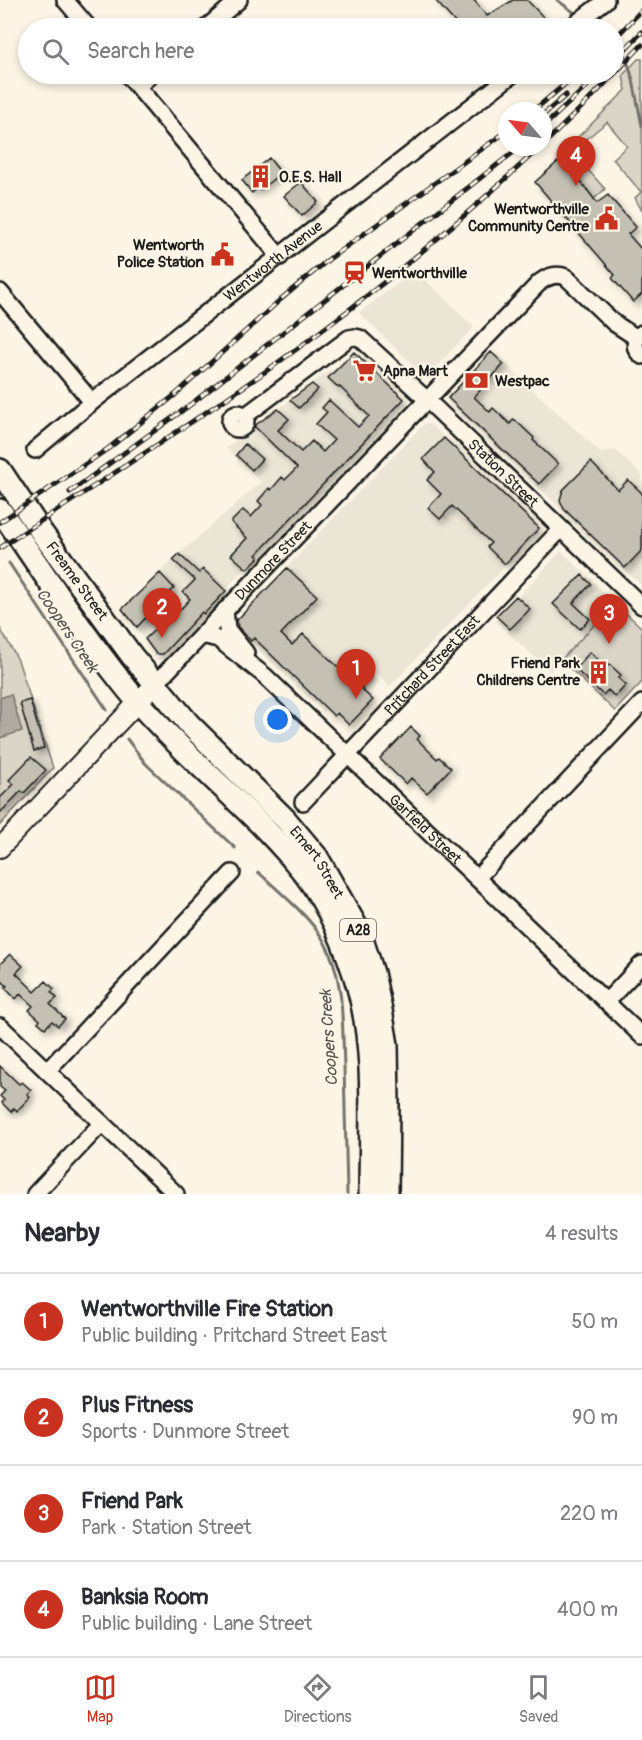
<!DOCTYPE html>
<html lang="en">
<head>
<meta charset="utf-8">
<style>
	:root { --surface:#fff; --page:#f7f7f7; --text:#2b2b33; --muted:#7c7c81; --line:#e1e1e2; --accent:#c8321e }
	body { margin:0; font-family:Pangolin,sans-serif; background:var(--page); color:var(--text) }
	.compass { position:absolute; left:498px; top:102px; width:54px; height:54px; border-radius:50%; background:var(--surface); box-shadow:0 3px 9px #0003; rotate:298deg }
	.you { position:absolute; left:278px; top:720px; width:21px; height:21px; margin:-15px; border:4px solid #fff; border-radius:50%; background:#1a73e8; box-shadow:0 0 0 9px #1a73e833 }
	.badge { display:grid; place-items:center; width:39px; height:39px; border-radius:50%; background:var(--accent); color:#fff; font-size:20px; font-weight:700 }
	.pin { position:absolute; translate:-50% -50px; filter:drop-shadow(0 2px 3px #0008) }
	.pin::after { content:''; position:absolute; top:32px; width:21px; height:18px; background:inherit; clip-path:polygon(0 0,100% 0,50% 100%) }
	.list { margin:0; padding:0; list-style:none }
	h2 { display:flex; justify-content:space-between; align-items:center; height:78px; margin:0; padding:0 24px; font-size:26px }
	h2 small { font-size:20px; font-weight:400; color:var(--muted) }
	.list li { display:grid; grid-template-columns:39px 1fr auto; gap:18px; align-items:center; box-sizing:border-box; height:96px; padding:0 24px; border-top:2px solid var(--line) }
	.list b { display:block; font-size:22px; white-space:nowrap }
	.list p { margin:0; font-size:20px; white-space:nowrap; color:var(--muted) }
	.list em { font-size:20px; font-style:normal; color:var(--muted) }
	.icon { flex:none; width:33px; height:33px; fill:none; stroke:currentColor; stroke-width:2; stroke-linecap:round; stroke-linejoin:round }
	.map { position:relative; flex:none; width:642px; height:1194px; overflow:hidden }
	.search { position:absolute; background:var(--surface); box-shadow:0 3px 9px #0003; left:18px; right:18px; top:18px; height:66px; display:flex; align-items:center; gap:15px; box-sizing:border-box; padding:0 21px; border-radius:33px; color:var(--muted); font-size:22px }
	.sheet { height:462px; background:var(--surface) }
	nav { display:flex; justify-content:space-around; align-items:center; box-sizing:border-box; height:84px; border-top:2px solid var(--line); background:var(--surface); font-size:16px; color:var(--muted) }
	nav a { display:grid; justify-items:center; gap:3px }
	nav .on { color:var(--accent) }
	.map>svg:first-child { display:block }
	.built { fill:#ebe5d6 }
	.green { fill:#dbd5c8; stroke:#7c7872; stroke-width:1.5 }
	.water { fill:#b0aba1; stroke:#75726c; stroke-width:1.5 }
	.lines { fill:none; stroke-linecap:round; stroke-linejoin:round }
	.stream { stroke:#75726c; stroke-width:3 }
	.building { fill:#c4c0b3; stroke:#1c1c1c; stroke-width:1.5; filter:url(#shadow) }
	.minor-casing { stroke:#1c1c1c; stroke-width:20 }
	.major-casing { stroke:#1c1c1c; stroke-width:22 }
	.highway-casing { stroke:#1c1c1c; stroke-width:26 }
	.minor { stroke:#fcf5e5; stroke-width:15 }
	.major { stroke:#fcf5e5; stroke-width:18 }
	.highway { stroke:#fcf5e5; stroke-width:21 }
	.rail-casing { stroke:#1c1c1c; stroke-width:5 }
	.rail { stroke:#fcf5e5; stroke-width:3; stroke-dasharray:9; stroke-linecap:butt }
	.labels { text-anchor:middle; stroke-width:4.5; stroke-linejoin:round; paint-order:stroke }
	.shield { fill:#fcf5e5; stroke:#5f5d58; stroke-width:1.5 }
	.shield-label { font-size:14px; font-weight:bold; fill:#1c1c1c }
	.poi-label { font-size:15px; font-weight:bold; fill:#1c1c1c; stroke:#fcf5e5; text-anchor:start }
	.street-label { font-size:15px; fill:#1c1c1c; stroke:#fcf5e5 }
	.water-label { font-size:16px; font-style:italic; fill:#575551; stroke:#fcf5e5 }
</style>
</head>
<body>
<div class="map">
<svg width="642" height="1194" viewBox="0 0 642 1194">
	<defs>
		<filter id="shadow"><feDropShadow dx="4" dy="4" stdDeviation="3" flood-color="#0004"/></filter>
	</defs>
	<rect width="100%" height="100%" fill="#fcf5e5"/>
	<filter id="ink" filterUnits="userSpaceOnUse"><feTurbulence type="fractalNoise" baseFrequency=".0167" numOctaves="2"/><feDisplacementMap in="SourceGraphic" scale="12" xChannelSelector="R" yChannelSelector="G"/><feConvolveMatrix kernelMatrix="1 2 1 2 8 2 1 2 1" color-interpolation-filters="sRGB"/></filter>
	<g filter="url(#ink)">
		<path class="built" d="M 415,270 L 474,327 L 426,377 L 359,313 Z
			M 353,351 L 405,400 L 163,655 L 156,655 L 122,609 L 179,554 L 261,482 L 226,448 L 330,370 L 336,369 Z
			M 491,351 L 601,453 L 615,450 L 642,475 L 642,586 L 446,399 Z
			M 424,424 L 430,424 L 541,529 L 390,686 L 367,665 L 323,712 L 237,628 L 236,620 Z
			M 561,551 L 615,603 L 550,672 L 496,621 Z"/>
		<path class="green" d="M 638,59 L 642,59 L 642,211 L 635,198 L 641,192 L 613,159 L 627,146 L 607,122 L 579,145 L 572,143 L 626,90 L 623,75 Z
			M 585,170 L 588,170 L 605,189 L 594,199 L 577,177 Z
			M 615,603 L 642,628 L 642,682 L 615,711 L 561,660 Z
			M 0,628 L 18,660 L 53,768 L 0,825 Z"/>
		<path class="water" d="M 11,694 L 22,731 L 0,738 L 0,698 Z"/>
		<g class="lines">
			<path class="stream" d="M 557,0 L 579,16
				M 586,22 L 594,28
				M 614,45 L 625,54 L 633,80 L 642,126
				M 9,563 L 107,710
				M 127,739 L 146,764 L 235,848
				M 258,872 C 278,890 311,918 324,941 C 345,978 342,1025 344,1066 C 345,1109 346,1151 347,1194"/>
		</g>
		<path class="building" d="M 435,0 L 474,0 L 487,16 L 513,0 L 527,0 L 548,22 L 539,28 L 460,28 Z
			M 269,158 L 281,173 L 260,190 L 258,188 L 252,193 L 242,180 Z
			M 569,158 L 580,170 L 575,174 L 597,203 L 608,195 L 636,227 L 628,234 L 642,250 L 642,294 L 633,302 L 612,278 L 615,275 L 535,182 L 561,159 L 564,163 Z
			M 301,182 L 318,202 L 302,216 L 284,196 Z
			M 354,352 L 404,399 L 256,555 L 259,557 L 247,569 L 231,555 L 247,538 L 231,522 L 243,510 L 251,517 L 262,505 L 258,501 L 269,488 L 271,490 L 282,477 L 285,480 L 297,468 L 254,426 L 278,409 L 289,419 L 278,430 L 301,452 L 312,441 L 323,452 L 334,440 L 316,424 L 327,412 L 322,408 L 329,400 L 358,427 L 369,416 L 340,387 L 339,388 L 328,378 Z
			M 491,352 L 504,364 L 474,397 L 490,412 L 493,408 L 510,424 L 514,419 L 534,438 L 533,440 L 558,464 L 539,484 L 448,398 Z
			M 312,384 L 318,389 L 299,408 L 290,400 Z
			M 444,438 L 539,528 L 505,564 L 487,547 L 491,543 L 452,506 L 440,519 L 428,508 L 441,494 L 427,480 L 435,472 L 423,459 Z
			M 245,444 L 262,459 L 252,470 L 236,455 Z
			M 591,462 L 618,490 L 628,480 L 642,493 L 642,550 L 625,568 L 564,509 L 560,500 L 563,490 Z
			M 179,554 L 199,573 L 203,569 L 226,591 L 204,614 L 202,612 L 163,654 L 156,654 L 145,639 L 170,615 L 172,618 L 190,599 L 183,592 L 195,580 L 173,560 Z
			M 287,568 L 317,596 L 281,634 L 292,645 L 303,634 L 354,682 L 365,670 L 371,676 L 361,689 L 373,700 L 349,725 L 337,713 L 334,716 L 254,638 L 251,641 L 238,627 L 237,620 Z
			M 160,573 L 174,588 L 137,627 L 122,609 Z
			M 582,575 L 591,584 L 573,603 L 590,619 L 580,629 L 553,604 Z
			M 516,596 L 530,609 L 510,629 L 496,616 Z
			M 590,652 L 606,668 L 609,664 L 621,675 L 618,678 L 626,685 L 615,697 L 608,690 L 603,695 L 575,669 Z
			M 30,700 L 44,748 L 34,751 L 20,703 Z
			M 411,727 L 420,736 L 417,739 L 437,759 L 439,757 L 451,768 L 427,793 L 411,778 L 406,784 L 380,759 Z
			M 31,757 L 46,770 L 24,793 L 21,791 L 0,813 L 0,798 L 14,784 L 9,780 Z
			M 10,954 L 23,966 L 16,973 L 35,992 L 46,981 L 54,989 L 51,992 L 57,998 L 50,1004 L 65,1019 L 58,1026 L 52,1021 L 45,1028 L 38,1022 L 40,1020 L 29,1010 L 33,1006 L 20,994 L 16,999 L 5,988 L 7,986 L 0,979 L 0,964 Z
			M 0,1066 L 19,1084 L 22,1082 L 31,1090 L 27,1094 L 30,1097 L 17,1111 L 14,1108 L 11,1112 L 2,1103 L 4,1100 L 0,1096 L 5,1091 L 0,1087 Z"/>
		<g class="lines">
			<defs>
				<g id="minor">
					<path d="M 65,0 L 89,28"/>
					<path d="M 206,28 L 239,0"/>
					<path d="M 570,28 L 606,0"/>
					<path d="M 127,74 L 280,257"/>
					<path d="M 138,86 L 152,74"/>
					<path d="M 0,292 L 92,402"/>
					<path d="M 642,333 C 633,340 633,349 642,356"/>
					<circle cx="238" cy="421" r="8"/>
					<path id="s1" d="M 245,416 L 349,338 L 355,337 L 360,338 L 426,399 L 642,606"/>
					<path id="s2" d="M 35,450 L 92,402 L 513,74"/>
					<path d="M 225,610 L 227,629 L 246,653"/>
					<path id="s3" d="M 202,635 L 218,639 L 265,676 L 642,1036"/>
					<path id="s4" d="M 155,684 L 540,282 C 548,276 556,273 566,277 L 614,323 L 637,338"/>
					<path id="s5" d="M 303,802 L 561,529"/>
					<path d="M 477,878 L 642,703"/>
					<path d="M 606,1002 L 642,964"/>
					<path d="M 0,1026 L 176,1194"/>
					<path d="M 47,1071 L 232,873"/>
					<path d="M 35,1194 L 102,1123"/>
				</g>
				<path id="major" d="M 0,848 L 155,684"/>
				<g id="highway">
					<path id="s6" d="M 0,470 L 42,533 L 132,656 L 189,724 L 286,820 L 317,857 L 360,933 L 373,973 L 381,1010 L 387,1045 L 388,1104 L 387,1194"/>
					<path d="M 0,510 C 45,574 86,640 137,701 C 186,758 247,805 295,862 C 323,894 341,934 354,974 C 377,1044 370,1121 370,1194"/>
				</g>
			</defs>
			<use href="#minor" class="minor-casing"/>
			<use href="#major" class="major-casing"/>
			<use href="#highway" class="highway-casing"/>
			<use href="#minor" class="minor"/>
			<use href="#major" class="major"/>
			<use href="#highway" class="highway"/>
			<defs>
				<path id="rail" d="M 614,39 L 642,10
					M 614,60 L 642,32
					M 533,111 L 577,74
					M 543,115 L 566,95
					M 543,127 L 600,74
					M 543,145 L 590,99 L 642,45
					M 70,492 L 186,408 L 520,147
					M 0,522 L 109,448 L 175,395 L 280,300 L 329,259 L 507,131
					M 0,548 C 90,488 181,431 269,369 C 365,301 455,227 540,147"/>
			</defs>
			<use href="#rail" class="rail-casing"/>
			<use href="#rail" class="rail"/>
		</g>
	</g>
	<defs>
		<symbol id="building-bare" viewBox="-9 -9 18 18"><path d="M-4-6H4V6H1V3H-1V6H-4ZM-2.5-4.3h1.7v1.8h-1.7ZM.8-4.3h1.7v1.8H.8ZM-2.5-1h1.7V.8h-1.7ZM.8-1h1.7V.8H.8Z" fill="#c8321e" stroke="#fcf5e5" stroke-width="2.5" paint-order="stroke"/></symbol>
		<symbol id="civic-bare" viewBox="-9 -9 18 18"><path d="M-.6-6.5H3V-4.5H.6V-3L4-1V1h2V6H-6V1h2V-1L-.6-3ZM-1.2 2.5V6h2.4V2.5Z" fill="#c8321e" stroke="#fcf5e5" stroke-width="2.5" paint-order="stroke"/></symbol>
		<symbol id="station-bare" viewBox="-9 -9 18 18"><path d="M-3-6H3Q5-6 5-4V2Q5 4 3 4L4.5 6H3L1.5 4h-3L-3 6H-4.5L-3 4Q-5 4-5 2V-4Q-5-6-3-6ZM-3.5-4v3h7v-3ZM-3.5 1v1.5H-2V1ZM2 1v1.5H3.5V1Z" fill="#c8321e" stroke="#fcf5e5" stroke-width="2.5" paint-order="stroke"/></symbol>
		<symbol id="supermarket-bare" viewBox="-9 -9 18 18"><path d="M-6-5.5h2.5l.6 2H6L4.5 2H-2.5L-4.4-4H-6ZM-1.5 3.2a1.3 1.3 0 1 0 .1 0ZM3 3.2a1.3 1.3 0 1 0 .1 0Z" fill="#c8321e" stroke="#fcf5e5" stroke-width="2.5" paint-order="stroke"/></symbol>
		<symbol id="bank-bare" viewBox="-9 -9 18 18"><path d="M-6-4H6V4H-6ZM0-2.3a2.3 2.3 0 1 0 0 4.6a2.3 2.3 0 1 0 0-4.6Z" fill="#c8321e" stroke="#fcf5e5" stroke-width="2.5" paint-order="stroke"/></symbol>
	</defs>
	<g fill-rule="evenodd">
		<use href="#building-bare" x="244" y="160" width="33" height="33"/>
		<use href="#civic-bare" x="590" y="202" width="33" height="33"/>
		<use href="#civic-bare" x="206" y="238" width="33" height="33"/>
		<use href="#station-bare" x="338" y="256" width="33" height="33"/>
		<use href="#supermarket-bare" x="348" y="354" width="33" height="33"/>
		<use href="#bank-bare" x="460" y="364" width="33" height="33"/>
		<use href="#building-bare" x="582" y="656" width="33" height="33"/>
	</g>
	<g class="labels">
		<rect class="shield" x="340" y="919" width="36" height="22" rx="4.5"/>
		<g class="shield-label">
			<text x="358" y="935">A28</text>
		</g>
		<g class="poi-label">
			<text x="279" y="182">O.E.S. Hall</text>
			<text x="589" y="214" text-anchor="end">Wentworthville<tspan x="589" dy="17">Community Centre</tspan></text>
			<text x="204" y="250" text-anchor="end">Wentworth<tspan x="204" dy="17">Police Station</tspan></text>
			<text x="372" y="278">Wentworthville</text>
			<text x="383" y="376">Apna Mart</text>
			<text x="495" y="386">Westpac</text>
			<text x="580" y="668" text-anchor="end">Friend Park<tspan x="580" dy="17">Childrens Centre</tspan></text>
		</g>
		<g class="street-label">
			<text dy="5" stroke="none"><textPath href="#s2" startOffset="304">Wentworth Avenue</textPath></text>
			<text dy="5" stroke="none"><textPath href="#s1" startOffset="338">Station Street</textPath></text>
			<text dy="5" stroke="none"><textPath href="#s4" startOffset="171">Dunmore Street</textPath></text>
			<text dy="5" stroke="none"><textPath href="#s6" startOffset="135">Freame Street</textPath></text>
			<text dy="5" stroke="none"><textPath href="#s5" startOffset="188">Pritchard Street East</textPath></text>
			<text dy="5" stroke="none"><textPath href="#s3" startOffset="298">Garfield Street</textPath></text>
			<text dy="5" stroke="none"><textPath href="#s6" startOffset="506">Emert Street</textPath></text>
		</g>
		<g class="water-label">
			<text transform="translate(68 630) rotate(56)" y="6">Coopers Creek</text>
			<text transform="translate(328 1038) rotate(-94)" y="6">Coopers Creek</text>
		</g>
	</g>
</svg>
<svg class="compass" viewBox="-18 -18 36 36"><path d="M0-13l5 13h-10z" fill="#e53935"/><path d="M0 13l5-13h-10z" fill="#7c7c81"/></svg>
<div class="you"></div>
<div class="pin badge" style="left:356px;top:699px">1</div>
<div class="pin badge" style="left:162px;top:638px">2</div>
<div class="pin badge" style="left:609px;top:644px">3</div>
<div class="pin badge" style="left:576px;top:186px">4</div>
<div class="search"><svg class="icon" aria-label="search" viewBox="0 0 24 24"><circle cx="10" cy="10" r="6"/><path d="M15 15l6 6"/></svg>Search here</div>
</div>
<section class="sheet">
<h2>Nearby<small>4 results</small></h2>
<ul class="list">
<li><span class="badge">1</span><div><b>Wentworthville Fire Station</b><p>Public building · Pritchard Street East</p></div><em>50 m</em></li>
<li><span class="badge">2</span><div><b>Plus Fitness</b><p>Sports · Dunmore Street</p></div><em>90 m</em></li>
<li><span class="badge">3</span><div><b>Friend Park</b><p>Park · Station Street</p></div><em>220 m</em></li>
<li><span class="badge">4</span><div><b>Banksia Room</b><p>Public building · Lane Street</p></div><em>400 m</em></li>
</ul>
</section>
<nav>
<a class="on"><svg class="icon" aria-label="map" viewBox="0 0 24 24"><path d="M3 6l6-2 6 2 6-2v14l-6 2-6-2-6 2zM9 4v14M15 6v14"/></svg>Map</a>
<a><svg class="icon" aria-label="directions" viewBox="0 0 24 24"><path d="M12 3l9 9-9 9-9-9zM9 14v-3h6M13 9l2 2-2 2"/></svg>Directions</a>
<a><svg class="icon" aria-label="saved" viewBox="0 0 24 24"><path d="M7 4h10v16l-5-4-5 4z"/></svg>Saved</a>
</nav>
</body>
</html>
